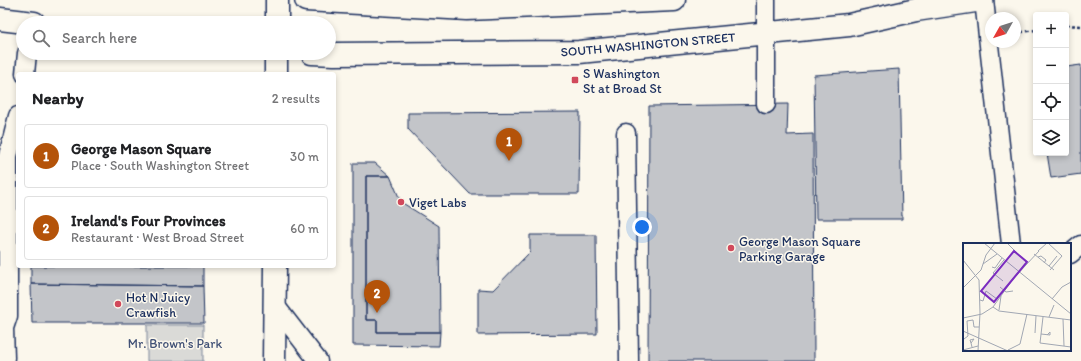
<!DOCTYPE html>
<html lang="en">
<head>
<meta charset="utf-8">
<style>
	:root { --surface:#fff; --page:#f2f2f2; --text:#202124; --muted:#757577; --line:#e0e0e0; --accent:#b45309 }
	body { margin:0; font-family:Itim,sans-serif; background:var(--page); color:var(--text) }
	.controls { position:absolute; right:12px; top:12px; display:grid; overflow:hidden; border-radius:4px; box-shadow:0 2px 6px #0003 }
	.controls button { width:36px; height:36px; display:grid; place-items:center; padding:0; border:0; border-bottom:1px solid var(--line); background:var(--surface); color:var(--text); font:20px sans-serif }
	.compass { position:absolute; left:985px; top:12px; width:36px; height:36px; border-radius:50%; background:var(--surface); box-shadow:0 2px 6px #0003; rotate:231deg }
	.you { position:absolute; left:642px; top:227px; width:14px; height:14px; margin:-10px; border:3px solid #fff; border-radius:50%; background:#1a73e8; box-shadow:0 0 0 6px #1a73e833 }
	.badge { display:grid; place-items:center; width:26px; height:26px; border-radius:50%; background:var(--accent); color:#fff; font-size:13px; font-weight:700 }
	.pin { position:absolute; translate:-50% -33px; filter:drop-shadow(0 1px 2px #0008) }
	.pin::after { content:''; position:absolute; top:21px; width:14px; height:12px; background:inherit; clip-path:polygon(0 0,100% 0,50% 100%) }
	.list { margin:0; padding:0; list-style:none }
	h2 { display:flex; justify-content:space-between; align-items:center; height:52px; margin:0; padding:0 16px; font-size:17px }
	h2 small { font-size:13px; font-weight:400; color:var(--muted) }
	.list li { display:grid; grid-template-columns:26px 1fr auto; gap:12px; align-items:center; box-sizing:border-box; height:64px; margin:0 8px 8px; padding:0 8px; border:1px solid var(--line); border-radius:4px }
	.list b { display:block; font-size:15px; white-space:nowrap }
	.list p { margin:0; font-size:13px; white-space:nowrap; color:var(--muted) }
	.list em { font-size:13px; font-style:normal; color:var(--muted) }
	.icon { flex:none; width:22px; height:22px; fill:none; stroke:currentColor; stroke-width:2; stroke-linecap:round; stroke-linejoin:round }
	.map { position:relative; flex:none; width:1081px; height:361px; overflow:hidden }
	.search { position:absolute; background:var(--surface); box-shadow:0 2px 6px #0003; left:16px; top:16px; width:320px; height:44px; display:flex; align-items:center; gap:10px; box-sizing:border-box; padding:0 14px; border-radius:22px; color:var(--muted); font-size:15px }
	.panel { position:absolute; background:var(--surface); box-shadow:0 2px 6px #0003; left:16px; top:72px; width:320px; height:196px; border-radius:4px }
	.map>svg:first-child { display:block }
	.green { fill:#dadad7; stroke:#7a849a }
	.building { fill:#c3c5c9; stroke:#1b2f5e }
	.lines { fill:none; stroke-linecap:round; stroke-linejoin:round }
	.service-casing { stroke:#1b2f5e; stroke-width:21 }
	.primary-casing { stroke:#1b2f5e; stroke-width:25 }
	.path { stroke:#1b2f5e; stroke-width:2.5; stroke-dasharray:3 3; stroke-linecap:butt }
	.service { stroke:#fbf7ec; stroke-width:18 }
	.primary { stroke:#fbf7ec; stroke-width:22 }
	.poi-dot { fill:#d1495b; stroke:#fbf7ec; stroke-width:1.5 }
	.labels { text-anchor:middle; stroke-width:3; stroke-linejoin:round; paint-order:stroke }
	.street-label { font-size:13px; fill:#1b2f5e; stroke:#fbf7ec }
	.poi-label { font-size:13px; fill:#1b2f5e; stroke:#fbf7ec; text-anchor:start }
	.park-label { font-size:13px; fill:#415176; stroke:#fbf7ec }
	.inset-road { fill:none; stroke:#a1a7b3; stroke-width:1 }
	.view { fill:#7b2cbf; fill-opacity:0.15; stroke:#7b2cbf; stroke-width:2 }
	.inset-edge { fill:none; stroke:#1b2f5e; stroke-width:2 }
</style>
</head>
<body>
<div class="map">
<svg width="1081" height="361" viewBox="0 0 1081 361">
	<rect width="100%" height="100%" fill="#fbf7ec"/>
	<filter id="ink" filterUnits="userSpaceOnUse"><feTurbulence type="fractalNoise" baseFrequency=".025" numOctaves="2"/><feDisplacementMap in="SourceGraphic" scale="8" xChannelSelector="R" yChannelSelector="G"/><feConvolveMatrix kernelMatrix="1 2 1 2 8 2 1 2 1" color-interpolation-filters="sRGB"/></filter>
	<g filter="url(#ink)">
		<path class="green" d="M 147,325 L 203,325 L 203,361 L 147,361 Z"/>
		<path class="building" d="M 1081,65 L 1081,174 L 1051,178 L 1047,153 L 1066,153 L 1066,67 Z
			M 899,69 L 902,219 L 816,219 L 814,75 Z
			M 788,104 L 787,135 L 813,134 L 814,361 L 648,361 L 649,106 Z
			M 580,112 L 579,194 L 470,194 L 408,129 L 408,113 Z
			M 353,163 L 375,163 L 390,176 L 366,176 L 366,320 L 377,320 L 377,332 L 440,332 L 439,346 L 353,345 Z
			M 366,176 L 390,176 L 401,202 L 439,226 L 440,332 L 377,332 L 377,320 L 366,320 Z
			M 530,235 L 596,235 L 597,334 L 478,335 L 478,289 L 493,290 L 530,252 Z
			M 31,266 L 203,266 L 203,286 L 31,284 Z
			M 31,284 L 203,286 L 204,323 L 32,323 Z"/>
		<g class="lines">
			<defs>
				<path id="service" d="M 984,0 L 1011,244
					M 25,74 L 27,53
					M 766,104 L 766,0
					M 626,133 L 629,361
					M 1070,254 L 1081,245
					M 274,304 L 318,361
					M 3,361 L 5,358 L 4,328 L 8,316 L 8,156 L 18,116"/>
				<path id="primary" d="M 306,0 L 467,9 L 674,0
					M 0,19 L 34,23
					M 277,23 L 277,0
					M 312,53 L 334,54 L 579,52 L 849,25 L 916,10 L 982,0
					M 276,74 L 276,53
					M 274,361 L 275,266"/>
			</defs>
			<use href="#service" class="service-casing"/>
			<use href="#primary" class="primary-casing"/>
			<path class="path" d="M 1066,25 L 1081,26
				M 1015,33 L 1036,30"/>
			<use href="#service" class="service"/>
			<use href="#primary" class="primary"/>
		</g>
	</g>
	<g class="poi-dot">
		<rect x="571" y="76" width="8" height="8" rx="2"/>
		<circle cx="401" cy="202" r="4"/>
		<circle cx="731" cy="248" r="4"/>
		<circle cx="118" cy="304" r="4"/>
	</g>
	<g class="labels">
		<g class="street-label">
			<text transform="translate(648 44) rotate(-5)" y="5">SOUTH WASHINGTON STREET</text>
		</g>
		<g class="poi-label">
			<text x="583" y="78">S Washington<tspan x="583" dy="15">St at Broad St</tspan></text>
			<text x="409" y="207">Viget Labs</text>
			<text x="739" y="246">George Mason Square<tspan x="739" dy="15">Parking Garage</tspan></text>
			<text x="126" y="302">Hot N Juicy<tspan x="126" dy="15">Crawfish</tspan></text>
		</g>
		<g class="park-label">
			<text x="175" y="348">Mr. Brown's Park</text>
		</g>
	</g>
	<g transform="translate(963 243)">
		<rect width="108" height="108" fill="#fbf7ec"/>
		<path class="inset-road" d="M 21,0 L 108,71M 44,0 L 63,19M 85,0 L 99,13 L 87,27M 75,8 L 84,0M 71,11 L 91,27M 75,14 L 78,13 L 83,17 L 81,20M 0,17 L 16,37 L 17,70M 20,21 L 34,11M 86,23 L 94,13M 29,24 L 32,25 L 39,15M 40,38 L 30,30 L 41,17M 37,44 L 43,49 L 50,48M 0,45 L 18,27 L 23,12 L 32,0M 89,56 L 99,44 L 108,39M 17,57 L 20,58 L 23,48 L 34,56M 30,64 L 36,68 L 108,77M 36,67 L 38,53M 80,74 L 77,100 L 108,104M 86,74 L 91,62M 0,75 L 19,71 L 30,64 L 50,36 L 76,8M 100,76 L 101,103M 0,88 L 45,108M 72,90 L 73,73M 78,91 L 87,92 L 87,89 L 84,92M 1,96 L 5,93 L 4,78 L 10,77 L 11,84 L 16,84M 8,100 L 11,96 L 7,97 L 8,100 L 9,104M 0,107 L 15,103M 45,107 L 57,101 L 64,71M 15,108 L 17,70"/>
		<path class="view" d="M 51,8 L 64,19 L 31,59 L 18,48 Z"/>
		<rect width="108" height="108" class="inset-edge"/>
	</g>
</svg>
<div class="controls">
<button>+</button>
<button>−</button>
<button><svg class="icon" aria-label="locate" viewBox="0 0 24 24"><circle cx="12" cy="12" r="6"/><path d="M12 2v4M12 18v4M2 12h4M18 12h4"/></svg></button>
<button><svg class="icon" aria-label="layers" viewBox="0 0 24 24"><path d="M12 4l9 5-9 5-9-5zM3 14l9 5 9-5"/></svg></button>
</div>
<svg class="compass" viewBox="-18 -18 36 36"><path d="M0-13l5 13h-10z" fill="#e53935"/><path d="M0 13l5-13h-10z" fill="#757577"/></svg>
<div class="you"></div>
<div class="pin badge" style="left:509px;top:161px">1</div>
<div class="pin badge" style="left:377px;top:313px">2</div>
<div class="search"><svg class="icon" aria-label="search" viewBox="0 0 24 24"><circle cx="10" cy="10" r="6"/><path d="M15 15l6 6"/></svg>Search here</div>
<section class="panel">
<h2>Nearby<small>2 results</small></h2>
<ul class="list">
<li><span class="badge">1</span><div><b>George Mason Square</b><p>Place · South Washington Street</p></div><em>30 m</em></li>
<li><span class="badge">2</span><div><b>Ireland's Four Provinces</b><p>Restaurant · West Broad Street</p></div><em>60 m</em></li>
</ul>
</section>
</div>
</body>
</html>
